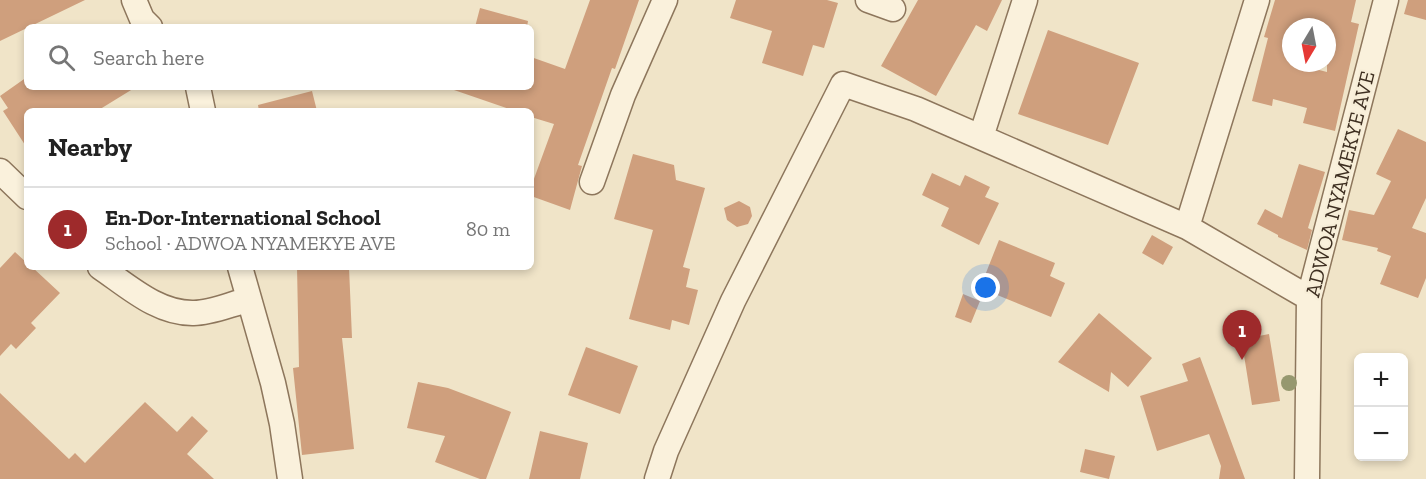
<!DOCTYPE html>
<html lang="en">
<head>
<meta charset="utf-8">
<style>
	:root { --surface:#fff; --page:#f6f6f6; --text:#222; --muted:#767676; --line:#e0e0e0; --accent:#9e2a2b }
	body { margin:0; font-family:"Zilla Slab",serif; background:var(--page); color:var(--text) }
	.controls { position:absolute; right:18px; bottom:18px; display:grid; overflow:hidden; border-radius:9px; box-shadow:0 3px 9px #0003 }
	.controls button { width:54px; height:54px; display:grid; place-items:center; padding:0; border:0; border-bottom:2px solid var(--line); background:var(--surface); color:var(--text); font:30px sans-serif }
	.compass { position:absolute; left:1282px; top:18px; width:54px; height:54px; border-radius:50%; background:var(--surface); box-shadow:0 3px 9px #0003; rotate:190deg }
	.you { position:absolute; left:986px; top:288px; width:21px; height:21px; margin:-15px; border:4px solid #fff; border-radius:50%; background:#1a73e8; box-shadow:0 0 0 9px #1a73e833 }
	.badge { display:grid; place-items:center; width:39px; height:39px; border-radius:50%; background:var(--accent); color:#fff; font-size:20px; font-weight:700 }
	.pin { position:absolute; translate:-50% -50px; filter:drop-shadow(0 2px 3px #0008) }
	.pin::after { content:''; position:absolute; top:32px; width:21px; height:18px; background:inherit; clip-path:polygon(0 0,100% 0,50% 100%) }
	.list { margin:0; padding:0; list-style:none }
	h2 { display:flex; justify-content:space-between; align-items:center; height:78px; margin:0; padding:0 24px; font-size:26px }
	h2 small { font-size:20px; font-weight:400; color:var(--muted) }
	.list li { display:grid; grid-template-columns:39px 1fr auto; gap:18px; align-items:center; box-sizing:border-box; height:84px; padding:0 24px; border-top:2px solid var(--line) }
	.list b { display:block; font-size:22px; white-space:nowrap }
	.list p { margin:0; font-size:20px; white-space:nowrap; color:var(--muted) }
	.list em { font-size:20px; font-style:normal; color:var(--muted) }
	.icon { flex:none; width:33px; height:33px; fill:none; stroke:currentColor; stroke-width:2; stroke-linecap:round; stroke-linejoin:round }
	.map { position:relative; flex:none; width:1426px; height:479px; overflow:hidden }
	.search { position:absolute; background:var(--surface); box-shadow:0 3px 9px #0003; left:24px; top:24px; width:510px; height:66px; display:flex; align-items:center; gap:15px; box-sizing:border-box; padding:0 21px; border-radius:9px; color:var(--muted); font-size:22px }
	.panel { position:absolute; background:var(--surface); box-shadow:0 3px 9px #0003; left:24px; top:108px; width:510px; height:162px; border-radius:9px }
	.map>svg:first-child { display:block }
	.building { fill:#cf9f7d; fill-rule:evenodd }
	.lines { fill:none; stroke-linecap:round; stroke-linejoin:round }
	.street-casing { stroke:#8d765c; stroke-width:27 }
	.street { stroke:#faf1dc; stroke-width:24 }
	.tree { fill:#96986f }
	.labels { text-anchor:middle; stroke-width:4.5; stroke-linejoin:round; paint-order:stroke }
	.street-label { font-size:21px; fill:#3d2e20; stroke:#f7eed8 }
</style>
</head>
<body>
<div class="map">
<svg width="1426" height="479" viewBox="0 0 1426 479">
	<rect width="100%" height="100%" fill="#f0e4c8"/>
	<path class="building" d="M 0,0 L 85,0 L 0,41 Z
		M 590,0 L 639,0 L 615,69 L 612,68 L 578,165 L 582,166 L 570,210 L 531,196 L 531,187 L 554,124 L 531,117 L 531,111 L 515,111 L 454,90 L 454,87 L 531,87 L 531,57 L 565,69 Z
		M 736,0 L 827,0 L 838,3 L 824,48 L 813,45 L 803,76 L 762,63 L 772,31 L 730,18 Z
		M 918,0 L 1002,0 L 987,31 L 976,25 L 936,96 L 881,66 Z
		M 1275,0 L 1356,0 L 1351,22 L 1359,24 L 1335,131 L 1303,123 L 1307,108 L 1273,99 L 1272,106 L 1252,101 L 1268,38 L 1264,37 ZM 1291,27 L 1327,27 L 1327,72 L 1291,63 Z
		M 1408,0 L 1426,0 L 1426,20 L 1404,14 Z
		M 480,8 L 528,21 L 527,27 L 475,27 Z
		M 1048,30 L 1139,63 L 1108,145 L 1018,114 Z
		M 27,77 L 27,87 L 136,87 L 97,111 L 27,111 L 27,148 L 3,111 L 8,108 L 0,96 Z
		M 312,91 L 317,111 L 259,111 L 258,105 Z
		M 1398,129 L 1426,142 L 1426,198 L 1412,228 L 1426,233 L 1426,278 L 1418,298 L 1380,284 L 1391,256 L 1377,251 L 1378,248 L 1342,240 L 1349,210 L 1374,215 L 1391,181 L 1376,174 Z
		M 633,154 L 674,165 L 676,180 L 705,188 L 683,267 L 690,269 L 686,287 L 698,290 L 689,325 L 672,320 L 670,330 L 629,319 L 653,230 L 614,219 Z
		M 1299,164 L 1325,172 L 1308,228 L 1312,230 L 1307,250 L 1278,237 L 1278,235 L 1257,224 L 1265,209 L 1282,218 Z
		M 932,173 L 960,186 L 965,175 L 990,187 L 985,197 L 999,203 L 979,245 L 941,226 L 949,208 L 922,195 Z
		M 739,201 L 750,207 L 752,216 L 748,224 L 737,227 L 727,220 L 724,208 Z
		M 1152,235 L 1173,247 L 1163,265 L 1142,253 Z
		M 999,240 L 1055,263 L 1050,276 L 1065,283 L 1051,317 L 980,288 Z
		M 15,252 L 27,263 L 27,267 L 32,267 L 60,293 L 31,323 L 36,328 L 16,349 L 11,344 L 0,356 L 0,268 Z
		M 297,267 L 349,267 L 352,338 L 342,338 L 354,449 L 302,455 L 293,368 L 299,367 Z
		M 963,294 L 980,301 L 971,323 L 955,317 Z
		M 1099,313 L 1152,358 L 1128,387 L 1111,372 L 1109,392 L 1058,362 Z
		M 1269,334 L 1280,401 L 1252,405 L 1243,349 L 1234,341 Z
		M 586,347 L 638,366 L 620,414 L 568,395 Z
		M 1200,357 L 1245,479 L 1219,479 L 1221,466 L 1209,434 L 1157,451 L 1140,396 L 1188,381 L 1182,364 Z
		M 418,382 L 448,388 L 511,412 L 486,479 L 480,479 L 435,462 L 445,436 L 407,428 Z
		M 0,393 L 69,459 L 75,453 L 85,463 L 145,402 L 177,432 L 192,416 L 208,431 L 187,454 L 214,479 L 0,479 Z
		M 540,431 L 588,443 L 580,479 L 529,479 Z
		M 1085,449 L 1115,456 L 1109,479 L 1080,472 Z"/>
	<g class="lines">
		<defs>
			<path id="street" d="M 134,0 L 142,19 L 150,27
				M 868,0 L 893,9
				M 198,87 L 203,111
				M 981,137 L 1025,0
				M 0,171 L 27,197
				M 592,182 L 623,95 L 665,0
				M 1187,227 L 1257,0
				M 100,267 C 128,286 158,314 194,313 C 211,313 231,304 248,300
				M 240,267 L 273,383 L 282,424 L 290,479
				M 657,479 L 666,451 L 733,301 L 843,84 L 916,109 L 1187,227 L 1309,298
				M 1307,479 L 1309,298 L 1386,0"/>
		</defs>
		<use href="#street" class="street-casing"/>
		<use href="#street" class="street"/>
	</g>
	<circle class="tree" cx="1289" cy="383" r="8"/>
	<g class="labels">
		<g class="street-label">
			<text transform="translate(1340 184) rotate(-76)" y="7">ADWOA NYAMEKYE AVE</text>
		</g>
	</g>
</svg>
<div class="controls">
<button>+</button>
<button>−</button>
</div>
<svg class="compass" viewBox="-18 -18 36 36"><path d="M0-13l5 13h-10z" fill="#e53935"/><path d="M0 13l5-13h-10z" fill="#767676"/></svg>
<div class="you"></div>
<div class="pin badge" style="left:1242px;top:360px">1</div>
<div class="search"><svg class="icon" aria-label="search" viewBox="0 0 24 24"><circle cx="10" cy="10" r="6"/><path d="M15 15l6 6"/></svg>Search here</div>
<section class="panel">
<h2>Nearby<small></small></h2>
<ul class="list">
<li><span class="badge">1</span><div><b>En-Dor-International School</b><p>School · ADWOA NYAMEKYE AVE</p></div><em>80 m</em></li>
</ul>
</section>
</div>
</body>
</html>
